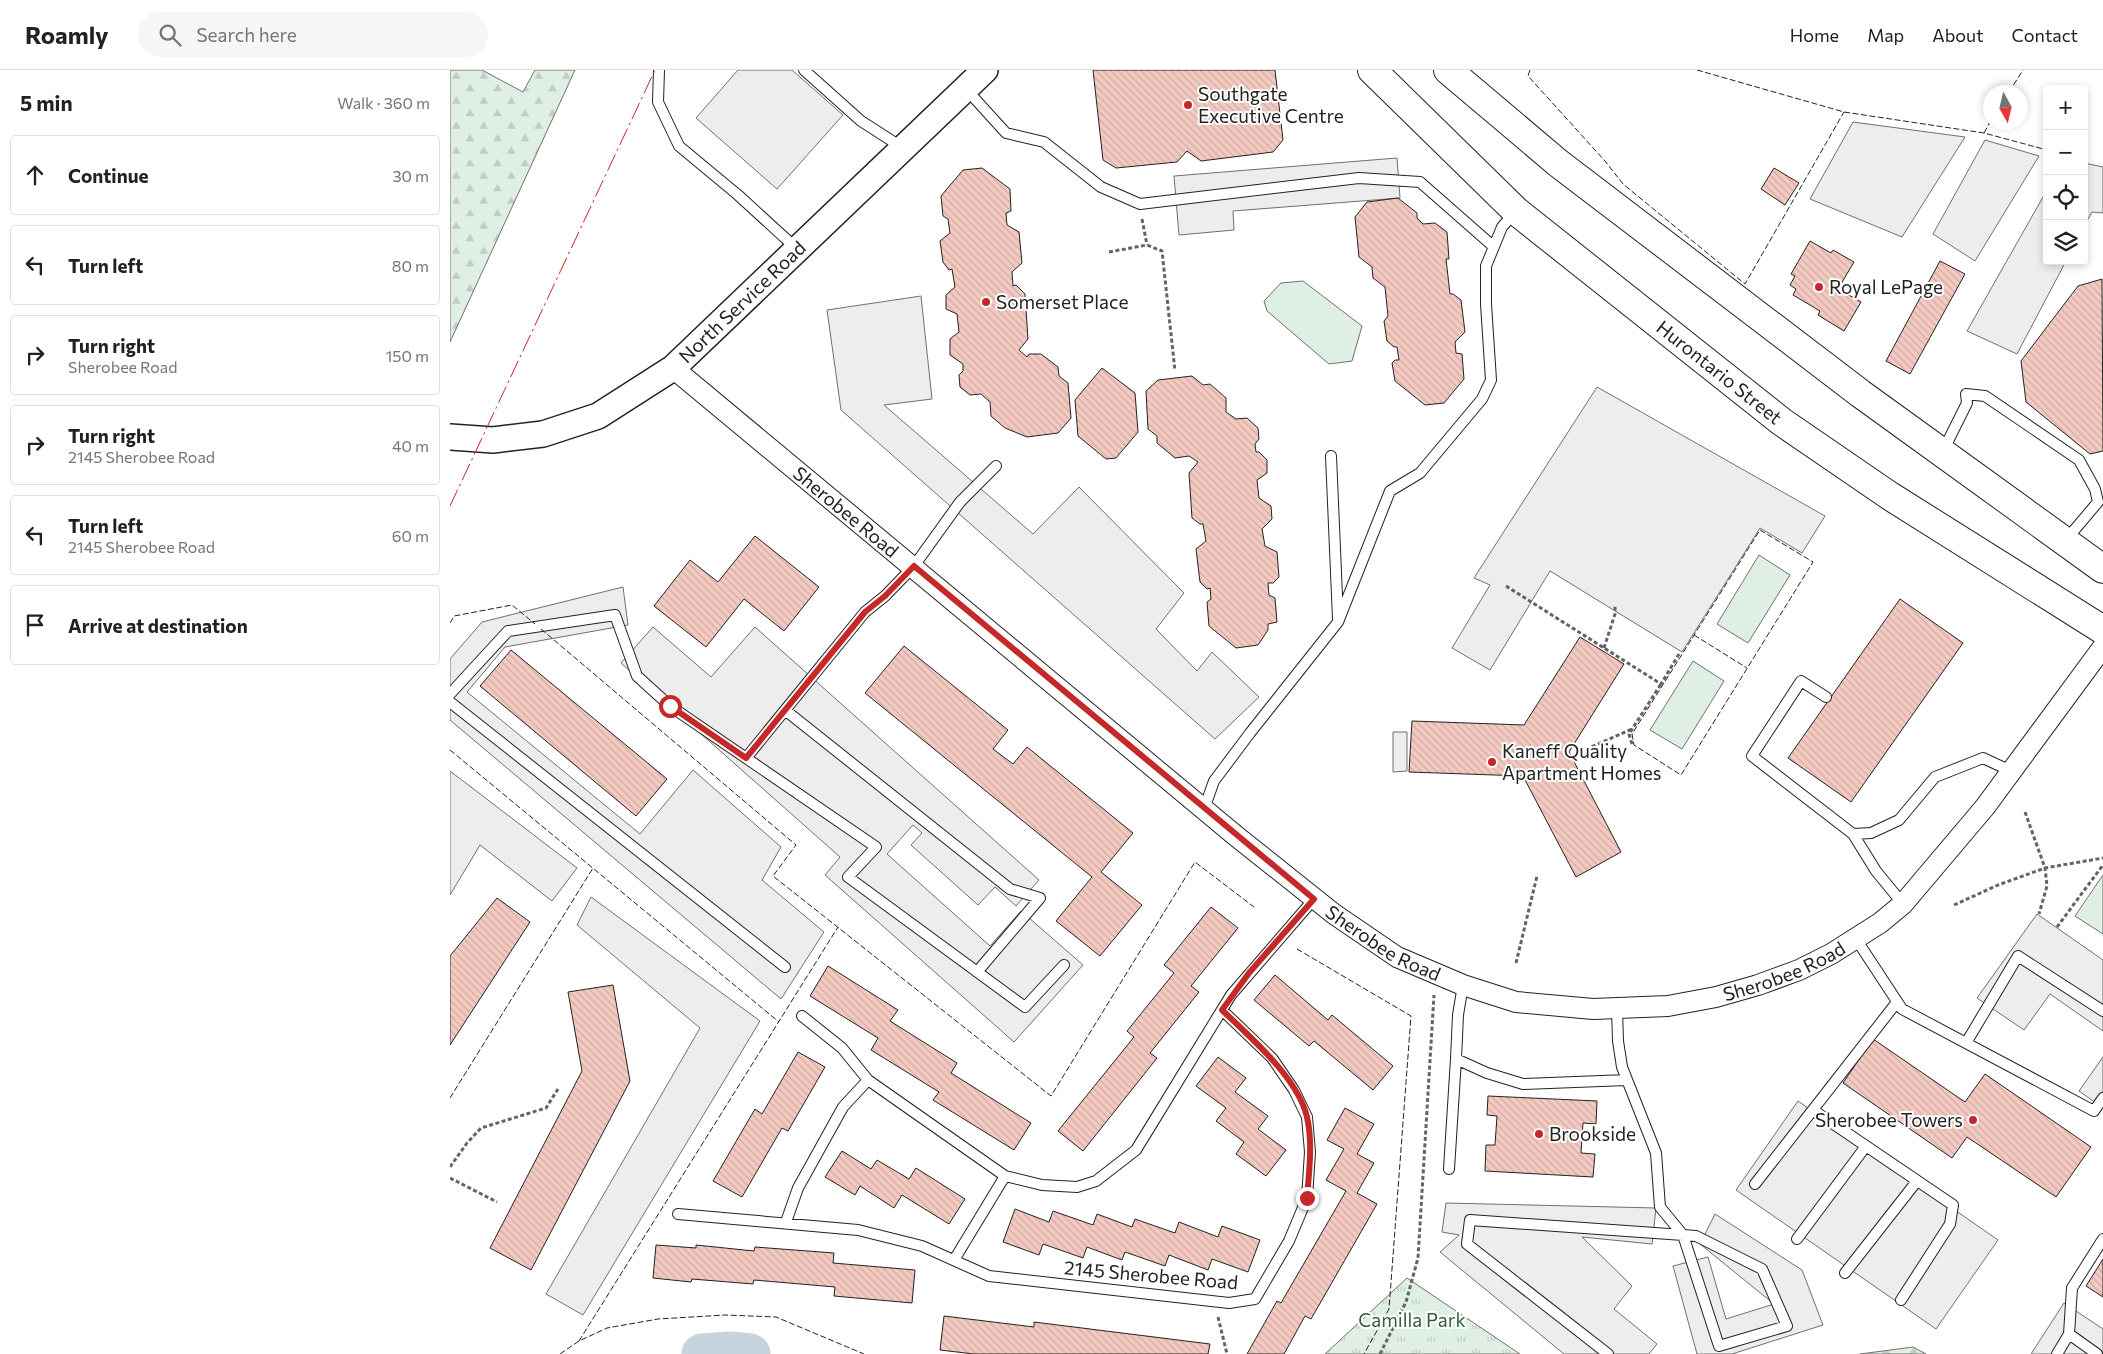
<!DOCTYPE html>
<html lang="en">
<head>
<meta charset="utf-8">
<style>
	:root { --surface:#fff; --page:#f6f6f6; --text:#202124; --muted:#757577; --line:#e0e0e0 }
	body { margin:0; font-family:Commissioner,sans-serif; background:var(--page); color:var(--text) }
	.controls { position:absolute; right:15px; top:15px; display:grid; overflow:hidden; border-radius:5px; box-shadow:0 2px 8px #0003 }
	.controls button { width:45px; height:45px; display:grid; place-items:center; padding:0; border:0; border-bottom:1px solid var(--line); background:var(--surface); color:var(--text); font:25px sans-serif }
	.compass { position:absolute; left:1533px; top:15px; width:45px; height:45px; border-radius:50%; background:var(--surface); box-shadow:0 2px 8px #0003; rotate:172deg }
	.stop { position:absolute; width:15px; height:15px; margin:-11px; border:4px solid #c62828; border-radius:50%; background:#fff }
	.stop.end { background:#c62828; border-color:#fff; box-shadow:0 1px 5px #0008 }
	.list { margin:0; padding:0; list-style:none }
	h2 { display:flex; justify-content:space-between; align-items:center; height:65px; margin:0; padding:0 20px; font-size:21px }
	h2 small { font-size:16px; font-weight:400; color:var(--muted) }
	.list li { display:grid; grid-template-columns:32px 1fr auto; gap:15px; align-items:center; box-sizing:border-box; height:80px; margin:0 10px 10px; padding:0 10px; border:1px solid var(--line); border-radius:5px }
	.list b { display:block; font-size:19px; white-space:nowrap }
	.list p { margin:0; font-size:16px; white-space:nowrap; color:var(--muted) }
	.list em { font-size:16px; font-style:normal; color:var(--muted) }
	.icon { flex:none; width:28px; height:28px; fill:none; stroke:currentColor; stroke-width:2; stroke-linecap:round; stroke-linejoin:round }
	.map { position:relative; flex:none; width:1653px; height:1284px; overflow:hidden }
	header { display:flex; align-items:center; gap:30px; box-sizing:border-box; height:70px; padding:0 25px; background:var(--surface); border-bottom:1px solid var(--line) }
	header strong { font-size:24px }
	nav { display:flex; gap:28px; margin-inline-start:auto; font-size:18px }
	.search { width:350px; height:45px; background:var(--page); display:flex; align-items:center; gap:12px; box-sizing:border-box; padding:0 18px; border-radius:28px; color:var(--muted); font-size:19px }
	main { display:flex }
	aside { flex:1; background:var(--surface) }
	.map>svg:first-child { display:block }
	.grass { fill:url(#grass-tufts); stroke:#6f6f6f }
	.forest { fill:url(#forest-firs); stroke:#6f6f6f }
	.garden { fill:#e0efe3; stroke:#6f6f6f }
	.parking { fill:#ededed; stroke:#6f6f6f }
	.lines { fill:none; stroke-linecap:round; stroke-linejoin:round }
	.river { stroke:#c7d3dd; stroke-width:41 }
	.building { fill:url(#building-back-hatch); stroke:#222 }
	.service-casing { stroke:#222; stroke-width:12 }
	.minor-casing { stroke:#222; stroke-width:22 }
	.tertiary-casing { stroke:#222; stroke-width:28 }
	.primary-casing { stroke:#222; stroke-width:30 }
	.path { stroke:#646464; stroke-width:3; stroke-dasharray:4 2.5; stroke-linecap:butt }
	.service { stroke:#fff; stroke-width:10 }
	.minor { stroke:#fff; stroke-width:20 }
	.tertiary { stroke:#fff; stroke-width:25 }
	.primary { stroke:#fff; stroke-width:28 }
	.fence { stroke:#222; stroke-width:1; stroke-dasharray:6 2.5; stroke-linecap:butt }
	.power { stroke:#c62828; stroke-width:1; stroke-dasharray:18 4 2.5 4; stroke-linecap:butt }
	.route { stroke:#c62828; stroke-width:6 }
	.poi-dot { fill:#c62828; stroke:#fff; stroke-width:2 }
	.labels { text-anchor:middle; stroke-width:4; stroke-linejoin:round; paint-order:stroke }
	.poi-label { font-size:19px; fill:#222; stroke:#fff; text-anchor:start }
	.street-label { font-size:19px; fill:#222; stroke:#fff }
	.park-label { font-size:19px; fill:#2f5e38; stroke:#fff }
</style>
</head>
<body>
<header>
<strong>Roamly</strong>
<div class="search"><svg class="icon" aria-label="search" viewBox="0 0 24 24"><circle cx="10" cy="10" r="6"/><path d="M15 15l6 6"/></svg>Search here</div>
<nav><a>Home</a><a>Map</a><a>About</a><a>Contact</a></nav>
</header>
<main>
<aside>
<h2>5 min<small>Walk · 360 m</small></h2>
<ul class="list">
<li><svg class="icon" aria-label="ahead" viewBox="0 0 24 24"><path d="M12 20V5M6 11l6-6 6 6"/></svg><div><b>Continue</b></div><em>30 m</em></li>
<li><svg class="icon" aria-label="left" viewBox="0 0 24 24"><path d="M17 20v-9H6M10 6l-5 5 5 5"/></svg><div><b>Turn left</b></div><em>80 m</em></li>
<li><svg class="icon" aria-label="right" viewBox="0 0 24 24"><path d="M7 20v-9h11M14 6l5 5-5 5"/></svg><div><b>Turn right</b><p>Sherobee Road</p></div><em>150 m</em></li>
<li><svg class="icon" aria-label="right" viewBox="0 0 24 24"><path d="M7 20v-9h11M14 6l5 5-5 5"/></svg><div><b>Turn right</b><p>2145 Sherobee Road</p></div><em>40 m</em></li>
<li><svg class="icon" aria-label="left" viewBox="0 0 24 24"><path d="M17 20v-9H6M10 6l-5 5 5 5"/></svg><div><b>Turn left</b><p>2145 Sherobee Road</p></div><em>60 m</em></li>
<li><svg class="icon" aria-label="arrive" viewBox="0 0 24 24"><path d="M6 21V4h12l-3 4 3 4H6"/></svg><div><b>Arrive at destination</b></div></li>
</ul>
</aside>
<div class="map">
<svg width="1653" height="1284" viewBox="0 0 1653 1284">
	<defs>
		<pattern id="grass-tufts" width="24" height="20" patternUnits="userSpaceOnUse" patternTransform="scale(1.25)"><rect width="24" height="20" fill="#e0efe3"/><path d="M3 7l-1-3M5 7V3M7 7l1-3M15 17l-1-3M17 17v-4M19 17l1-3" fill="none" stroke="#c0cdc2"/></pattern>
		<pattern id="forest-firs" width="22" height="20" patternUnits="userSpaceOnUse" patternTransform="scale(1.25)"><rect width="22" height="20" fill="#e0efe3"/><path d="M5 1l3.5 6h-7zM16 11l3.5 6h-7z" fill="#c0cdc2"/></pattern>
		<pattern id="building-back-hatch" width="6" height="6" patternUnits="userSpaceOnUse" patternTransform="scale(1.25)"><rect width="6" height="6" fill="#f3c9c0"/><path d="M-1 5l2 2M0 0l6 6M5-1l2 2" fill="none" stroke="#d0aca5"/></pattern>
	</defs>
	<rect width="100%" height="100%" fill="#fff"/>
	<path class="grass" d="M 957,1208 L 1070,1284 L 875,1284 Z"/>
	<path class="forest" d="M 0,0 L 32,0 L 73,22 L 85,0 L 125,0 L 0,272 Z
		M 1463,1277 L 1476,1284 L 1410,1284 Z"/>
	<path class="garden" d="M 853,211 L 912,256 L 902,291 L 879,294 L 817,241 L 814,231 L 831,213 Z
		M 1309,485 L 1340,505 L 1298,573 L 1267,554 Z
		M 1243,591 L 1274,611 L 1232,679 L 1200,660 Z
		M 1653,805 L 1653,864 L 1625,846 Z"/>
	<path class="parking" d="M 288,0 L 342,0 L 393,45 L 327,119 L 246,48 Z
		M 1403,52 L 1515,67 L 1452,167 L 1360,129 Z
		M 1535,70 L 1589,86 L 1525,191 L 1483,164 Z
		M 947,88 L 950,128 L 783,141 L 784,160 L 729,165 L 724,106 Z
		M 1634,93 L 1653,97 L 1653,143 L 1642,142 L 1634,156 Z
		M 1597,120 L 1597,191 L 1616,191 L 1567,284 L 1517,261 Z
		M 471,226 L 482,329 L 434,335 L 583,464 L 629,417 L 734,523 L 706,559 L 747,601 L 762,582 L 809,627 L 765,669 L 391,340 L 377,240 Z
		M 1147,317 L 1375,446 L 1352,483 L 1310,458 L 1232,582 L 1100,501 L 1040,600 L 1002,578 L 1040,515 L 1024,508 Z
		M 173,517 L 178,555 L 55,577 L 17,622 L 190,764 L 243,700 L 331,777 L 312,810 L 374,862 L 331,929 L 0,650 L 0,589 L 32,552 Z
		M 203,557 L 261,607 L 305,557 L 589,810 L 566,836 L 545,817 L 528,835 L 461,775 L 472,763 L 463,755 L 437,784 L 540,876 L 571,841 L 633,895 L 564,972 L 375,805 L 390,787 L 171,593 Z
		M 943,662 L 957,662 L 957,701 L 943,702 Z
		M 0,701 L 127,798 L 102,831 L 30,775 L 0,825 Z
		M 141,827 L 310,951 L 133,1245 L 96,1224 L 250,958 L 127,855 Z
		M 1587,844 L 1653,890 L 1653,961 L 1600,924 L 1574,960 L 1527,928 Z
		M 1653,987 L 1653,1038 L 1629,1021 Z
		M 1348,1031 L 1548,1170 L 1486,1259 L 1286,1120 Z
		M 996,1133 L 1206,1138 L 1202,1174 L 1132,1167 L 1182,1216 L 1164,1239 L 1207,1274 L 1199,1284 L 1114,1284 L 990,1182 L 1009,1165 L 992,1162 Z
		M 1265,1144 L 1352,1200 L 1373,1255 L 1282,1284 L 1247,1284 L 1223,1196 L 1258,1187 L 1276,1249 L 1324,1234 L 1250,1174 Z
		M 1614,1233 L 1653,1259 L 1653,1284 L 1581,1284 Z"/>
	<g class="lines">
		<path class="river" d="M 252,1284 L 280,1282 L 300,1284"/>
	</g>
	<path class="building" d="M 643,0 L 825,0 L 833,70 L 823,82 L 751,91 L 737,81 L 727,92 L 666,98 L 653,90 Z
		M 532,98 L 560,119 L 561,141 L 556,143 L 557,155 L 569,162 L 572,193 L 562,202 L 563,216 L 566,215 L 575,224 L 578,269 L 569,280 L 577,287 L 579,284 L 591,284 L 608,297 L 609,306 L 618,313 L 621,348 L 608,363 L 577,367 L 555,358 L 541,346 L 540,332 L 531,324 L 520,325 L 510,317 L 509,305 L 513,301 L 513,294 L 500,285 L 500,269 L 509,262 L 507,244 L 496,239 L 496,225 L 505,217 L 502,199 L 499,200 L 493,192 L 490,171 L 500,163 L 498,149 L 493,146 L 491,126 L 513,100 Z
		M 1324,98 L 1349,113 L 1335,135 L 1311,119 Z
		M 948,128 L 967,143 L 967,148 L 973,154 L 985,153 L 997,162 L 999,189 L 996,189 L 1000,224 L 1003,224 L 1011,230 L 1015,262 L 1005,272 L 1006,283 L 1012,284 L 1014,309 L 994,333 L 975,335 L 945,311 L 942,293 L 945,290 L 949,290 L 947,277 L 944,277 L 937,271 L 934,251 L 938,246 L 935,217 L 923,208 L 922,197 L 909,187 L 905,147 L 917,132 Z
		M 1360,171 L 1381,183 L 1383,180 L 1404,192 L 1388,219 L 1411,232 L 1394,261 L 1368,245 L 1370,241 L 1343,225 L 1346,219 L 1340,215 L 1345,206 L 1341,204 Z
		M 1490,191 L 1515,204 L 1460,304 L 1436,291 Z
		M 1652,209 L 1653,381 L 1640,384 L 1576,332 L 1571,291 L 1628,216 Z
		M 652,298 L 685,323 L 688,362 L 666,388 L 656,389 L 628,366 L 625,330 Z
		M 742,306 L 753,315 L 760,314 L 776,328 L 776,342 L 786,349 L 797,348 L 808,358 L 809,369 L 805,374 L 806,382 L 809,382 L 817,390 L 817,403 L 807,410 L 809,428 L 821,436 L 822,449 L 812,459 L 815,476 L 827,482 L 829,507 L 823,513 L 818,513 L 819,525 L 825,528 L 827,552 L 818,554 L 818,560 L 808,575 L 786,578 L 759,556 L 757,532 L 761,529 L 760,518 L 757,519 L 750,512 L 746,479 L 756,471 L 753,454 L 750,454 L 742,448 L 739,403 L 748,392 L 739,386 L 725,388 L 707,373 L 707,366 L 698,359 L 696,321 L 708,310 Z
		M 305,466 L 369,517 L 334,561 L 294,529 L 256,577 L 204,536 L 240,490 L 268,512 Z
		M 1450,529 L 1513,573 L 1401,732 L 1338,688 Z
		M 1130,567 L 1174,594 L 1119,682 L 1171,782 L 1126,807 L 1073,706 L 959,702 L 962,651 L 1074,655 Z
		M 454,576 L 558,660 L 543,679 L 563,694 L 577,677 L 683,763 L 651,802 L 692,835 L 650,886 L 606,851 L 642,807 L 415,623 Z
		M 61,580 L 217,709 L 186,746 L 30,616 Z
		M 47,828 L 80,852 L 0,975 L 0,886 Z
		M 761,837 L 788,858 L 741,916 L 749,922 L 700,983 L 707,988 L 633,1081 L 608,1061 L 684,967 L 677,961 L 724,903 L 714,895 Z
		M 378,896 L 448,940 L 440,951 L 507,993 L 501,1003 L 581,1053 L 564,1080 L 483,1030 L 489,1022 L 421,980 L 428,968 L 360,926 Z
		M 825,905 L 878,950 L 882,945 L 943,996 L 923,1020 L 864,971 L 859,976 L 804,930 Z
		M 163,915 L 180,1011 L 81,1200 L 40,1178 L 132,1001 L 118,922 Z
		M 1423,969 L 1515,1032 L 1535,1004 L 1641,1077 L 1606,1127 L 1517,1067 L 1502,1088 L 1393,1013 Z
		M 348,982 L 375,997 L 338,1061 L 332,1058 L 292,1127 L 263,1111 L 305,1039 L 312,1044 Z
		M 768,987 L 796,1008 L 785,1022 L 818,1046 L 808,1059 L 836,1080 L 816,1106 L 786,1084 L 794,1072 L 766,1051 L 776,1038 L 746,1016 Z
		M 1038,1026 L 1147,1031 L 1146,1054 L 1133,1053 L 1131,1083 L 1145,1084 L 1143,1107 L 1035,1101 L 1036,1075 L 1045,1075 L 1047,1046 L 1037,1045 Z
		M 895,1038 L 924,1054 L 907,1084 L 924,1093 L 907,1123 L 927,1134 L 861,1249 L 855,1246 L 834,1284 L 797,1284 L 827,1231 L 831,1233 L 896,1121 L 876,1110 L 894,1079 L 877,1070 Z
		M 392,1081 L 421,1099 L 427,1090 L 459,1109 L 466,1098 L 515,1129 L 499,1154 L 452,1125 L 444,1138 L 410,1116 L 405,1125 L 375,1107 Z
		M 565,1139 L 599,1152 L 603,1141 L 643,1155 L 647,1144 L 682,1157 L 685,1149 L 725,1163 L 729,1152 L 768,1167 L 772,1156 L 810,1170 L 798,1202 L 762,1189 L 758,1200 L 719,1185 L 715,1196 L 675,1182 L 672,1190 L 637,1177 L 633,1188 L 593,1174 L 589,1185 L 553,1172 Z
		M 206,1175 L 246,1178 L 246,1175 L 304,1181 L 305,1177 L 384,1183 L 383,1193 L 465,1200 L 462,1233 L 384,1226 L 385,1217 L 304,1210 L 303,1214 L 242,1209 L 241,1212 L 203,1208 Z
		M 1653,1189 L 1653,1227 L 1636,1216 Z
		M 494,1246 L 584,1257 L 584,1252 L 760,1274 L 758,1284 L 524,1284 L 490,1280 Z"/>
	<g class="lines">
		<defs>
			<path id="service" d="M 209,0 L 208,32 L 229,76 L 288,125 L 347,179
				M 354,0 L 411,51 L 453,78
				M 516,19 L 556,63 L 594,72 L 651,117 L 690,134 L 909,108 L 970,112 L 1044,177
				M 1492,383 L 1517,333 L 1516,324 L 1535,326 L 1629,390 L 1645,419 L 1648,432 L 1615,471
				M 881,386 L 888,549
				M 0,624 L 58,561 L 165,545 L 187,606 L 220,636 L 426,777 L 398,807 L 575,937 L 614,895
				M 1376,627 L 1351,611 L 1302,686 L 1403,764 L 1421,763 L 1449,750 L 1485,707 L 1533,688 L 1561,701
				M 0,632 L 335,897
				M 335,640 L 560,819 L 590,828 L 527,902
				M 296,688 L 415,542 L 435,526 L 464,496 L 510,432 L 546,396
				M 754,739 L 764,711 L 800,663 L 888,552 L 940,421 L 970,403 L 1032,329 L 1041,310 L 1036,234 L 1036,196 L 1052,157 L 1065,142
				M 1403,764 L 1426,801 L 1453,834
				M 1406,869 L 1452,939 L 1644,1041 L 1653,1028
				M 1013,915 L 1008,945 L 1006,989 L 1037,1003 L 1073,1014 L 1177,1010
				M 352,946 L 392,978 L 418,1010 L 555,1106 L 592,1115 L 627,1117 L 646,1111 L 686,1080 L 781,925 L 864,829
				M 1516,973 L 1568,886 L 1653,941
				M 1363,1040 L 1503,1135 L 1500,1154 L 1451,1230
				M 999,1099 L 1006,989
				M 1305,1114 L 1447,932
				M 228,1144 L 408,1160 L 472,1176 L 539,1206 L 779,1233 L 805,1229 L 839,1171 L 857,1128 L 860,1082 L 857,1047 L 844,1020 L 822,988 L 772,940
				M 336,1152 L 348,1118 L 393,1037 L 418,1010
				M 1347,1169 L 1416,1076
				M 504,1190 L 555,1106
				M 1395,1203 L 1467,1111
				M 1619,1264 L 1647,1284
				M 1158,1284 L 1017,1174 L 1020,1150 L 1233,1165 L 1246,1166 L 1312,1199 L 1337,1256 L 1269,1276 L 1233,1165 L 1210,1137 L 1206,1083 L 1172,997 L 1168,971 L 1167,939
				M 1607,1284 L 1619,1264 L 1622,1218 L 1653,1169"/>
			<g id="minor">
				<path id="s1" d="M 223,298 L 786,766 L 884,844 L 947,887 L 1013,915 L 1066,932 L 1143,939 L 1218,936 L 1266,927 L 1308,915 L 1349,900 L 1381,884 L 1430,853 L 1453,834 L 1535,737 L 1653,577"/>
			</g>
			<g id="tertiary">
				<path id="s2" d="M 0,367 L 43,370 L 93,364 L 148,346 L 223,298 L 535,0"/>
			</g>
			<g id="primary">
				<path id="s3" d="M 922,0 L 1066,141 L 1332,352 L 1440,426 L 1653,560"/>
				<path d="M 998,0 L 1108,93 L 1411,324 L 1653,499"/>
			</g>
		</defs>
		<use href="#service" class="service-casing"/>
		<use href="#minor" class="minor-casing"/>
		<use href="#tertiary" class="tertiary-casing"/>
		<use href="#primary" class="primary-casing"/>
		<path class="path" d="M 692,149 L 697,175
			M 659,182 L 697,175 L 712,181 L 725,301
			M 1056,516 L 1211,614 L 1229,584
			M 1154,578 L 1165,544 L 1165,535
			M 1182,674 L 1179,664 L 1211,614
			M 1130,682 L 1182,659
			M 1575,742 L 1595,798 L 1597,816 L 1589,844
			M 1504,835 L 1548,815 L 1595,798 L 1653,788
			M 1607,857 L 1653,795
			M 1066,893 L 1087,806
			M 0,1097 L 17,1073 L 31,1058 L 96,1038 L 108,1019
			M 0,1108 L 47,1132
			M 768,1247 L 777,1284
			M 930,1284 L 956,1232 L 968,1188 L 984,925"/>
		<use href="#service" class="service"/>
		<use href="#minor" class="minor"/>
		<use href="#tertiary" class="tertiary"/>
		<use href="#primary" class="primary"/>
		<path class="fence" d="M 1080,0 L 1078,6 L 1155,91 L 1173,114 L 1295,214 L 1394,42
			M 1247,0 L 1394,42 L 1534,63 L 1597,80
			M 1559,22 L 1573,0
			M 1534,63 L 1540,52
			M 1310,460 L 1363,492 L 1231,705 L 1184,675 L 1182,664 Z
			M 0,553 L 4,546 L 62,535 L 85,554
			M 91,559 L 346,775 L 323,806 L 601,1026 L 745,792 L 804,837
			M 1244,565 L 1297,598
			M 0,680 L 329,952
			M 847,879 L 961,946 L 939,1239 L 914,1284
			M 0,1028 L 143,798
			M 129,1271 L 388,857
			M 110,1284 L 129,1271 L 157,1258 L 208,1249 L 275,1245 L 326,1247 L 414,1284"/>
		<path class="power" d="M 0,436 L 205,0"/>
	</g>
	<g class="lines">
		<path class="route" d="M 220,636 L 296,688 L 415,542 L 435,526 L 464,496 L 864,829 L 799,903 L 772,940 C 800,967 848,1008 857,1047 C 863,1073 859,1102 857,1128"/>
	</g>
	<g class="poi-dot">
		<circle cx="738" cy="35" r="5"/>
		<circle cx="1369" cy="217" r="5"/>
		<circle cx="536" cy="232" r="5"/>
		<circle cx="1042" cy="692" r="5"/>
		<circle cx="1523" cy="1050" r="5"/>
		<circle cx="1089" cy="1064" r="5"/>
	</g>
	<g class="labels">
		<g class="poi-label">
			<text x="748" y="31">Southgate<tspan x="748" dy="22">Executive Centre</tspan></text>
			<text x="1379" y="224">Royal LePage</text>
			<text x="546" y="239">Somerset Place</text>
			<text x="1052" y="688">Kaneff Quality<tspan x="1052" dy="22">Apartment Homes</tspan></text>
			<text x="1513" y="1057" text-anchor="end">Sherobee Towers</text>
			<text x="1099" y="1071">Brookside</text>
		</g>
		<g class="street-label">
			<text dy="7" stroke="none"><textPath href="#s2" startOffset="336">North Service Road</textPath></text>
			<text dy="7" stroke="none"><textPath href="#s3" startOffset="461">Hurontario Street</textPath></text>
			<text dy="7" stroke="none"><textPath href="#s1" startOffset="225">Sherobee Road</textPath></text>
			<text dy="7" stroke="none"><textPath href="#s1" startOffset="915">Sherobee Road</textPath></text>
			<text dy="7" stroke="none"><textPath href="#s1" startOffset="1335">Sherobee Road</textPath></text>
			<text transform="translate(701 1205) rotate(5)" y="7">2145 Sherobee Road</text>
		</g>
		<g class="park-label">
			<text x="962" y="1257">Camilla Park</text>
		</g>
	</g>
</svg>
<div class="controls">
<button>+</button>
<button>−</button>
<button><svg class="icon" aria-label="locate" viewBox="0 0 24 24"><circle cx="12" cy="12" r="6"/><path d="M12 2v4M12 18v4M2 12h4M18 12h4"/></svg></button>
<button><svg class="icon" aria-label="layers" viewBox="0 0 24 24"><path d="M12 4l9 5-9 5-9-5zM3 14l9 5 9-5"/></svg></button>
</div>
<svg class="compass" viewBox="-18 -18 36 36"><path d="M0-13l5 13h-10z" fill="#e53935"/><path d="M0 13l5-13h-10z" fill="#757577"/></svg>
<div class="stop" style="left:220px;top:636px"></div>
<div class="stop end" style="left:857px;top:1128px"></div>
</div>
</main>
</body>
</html>
